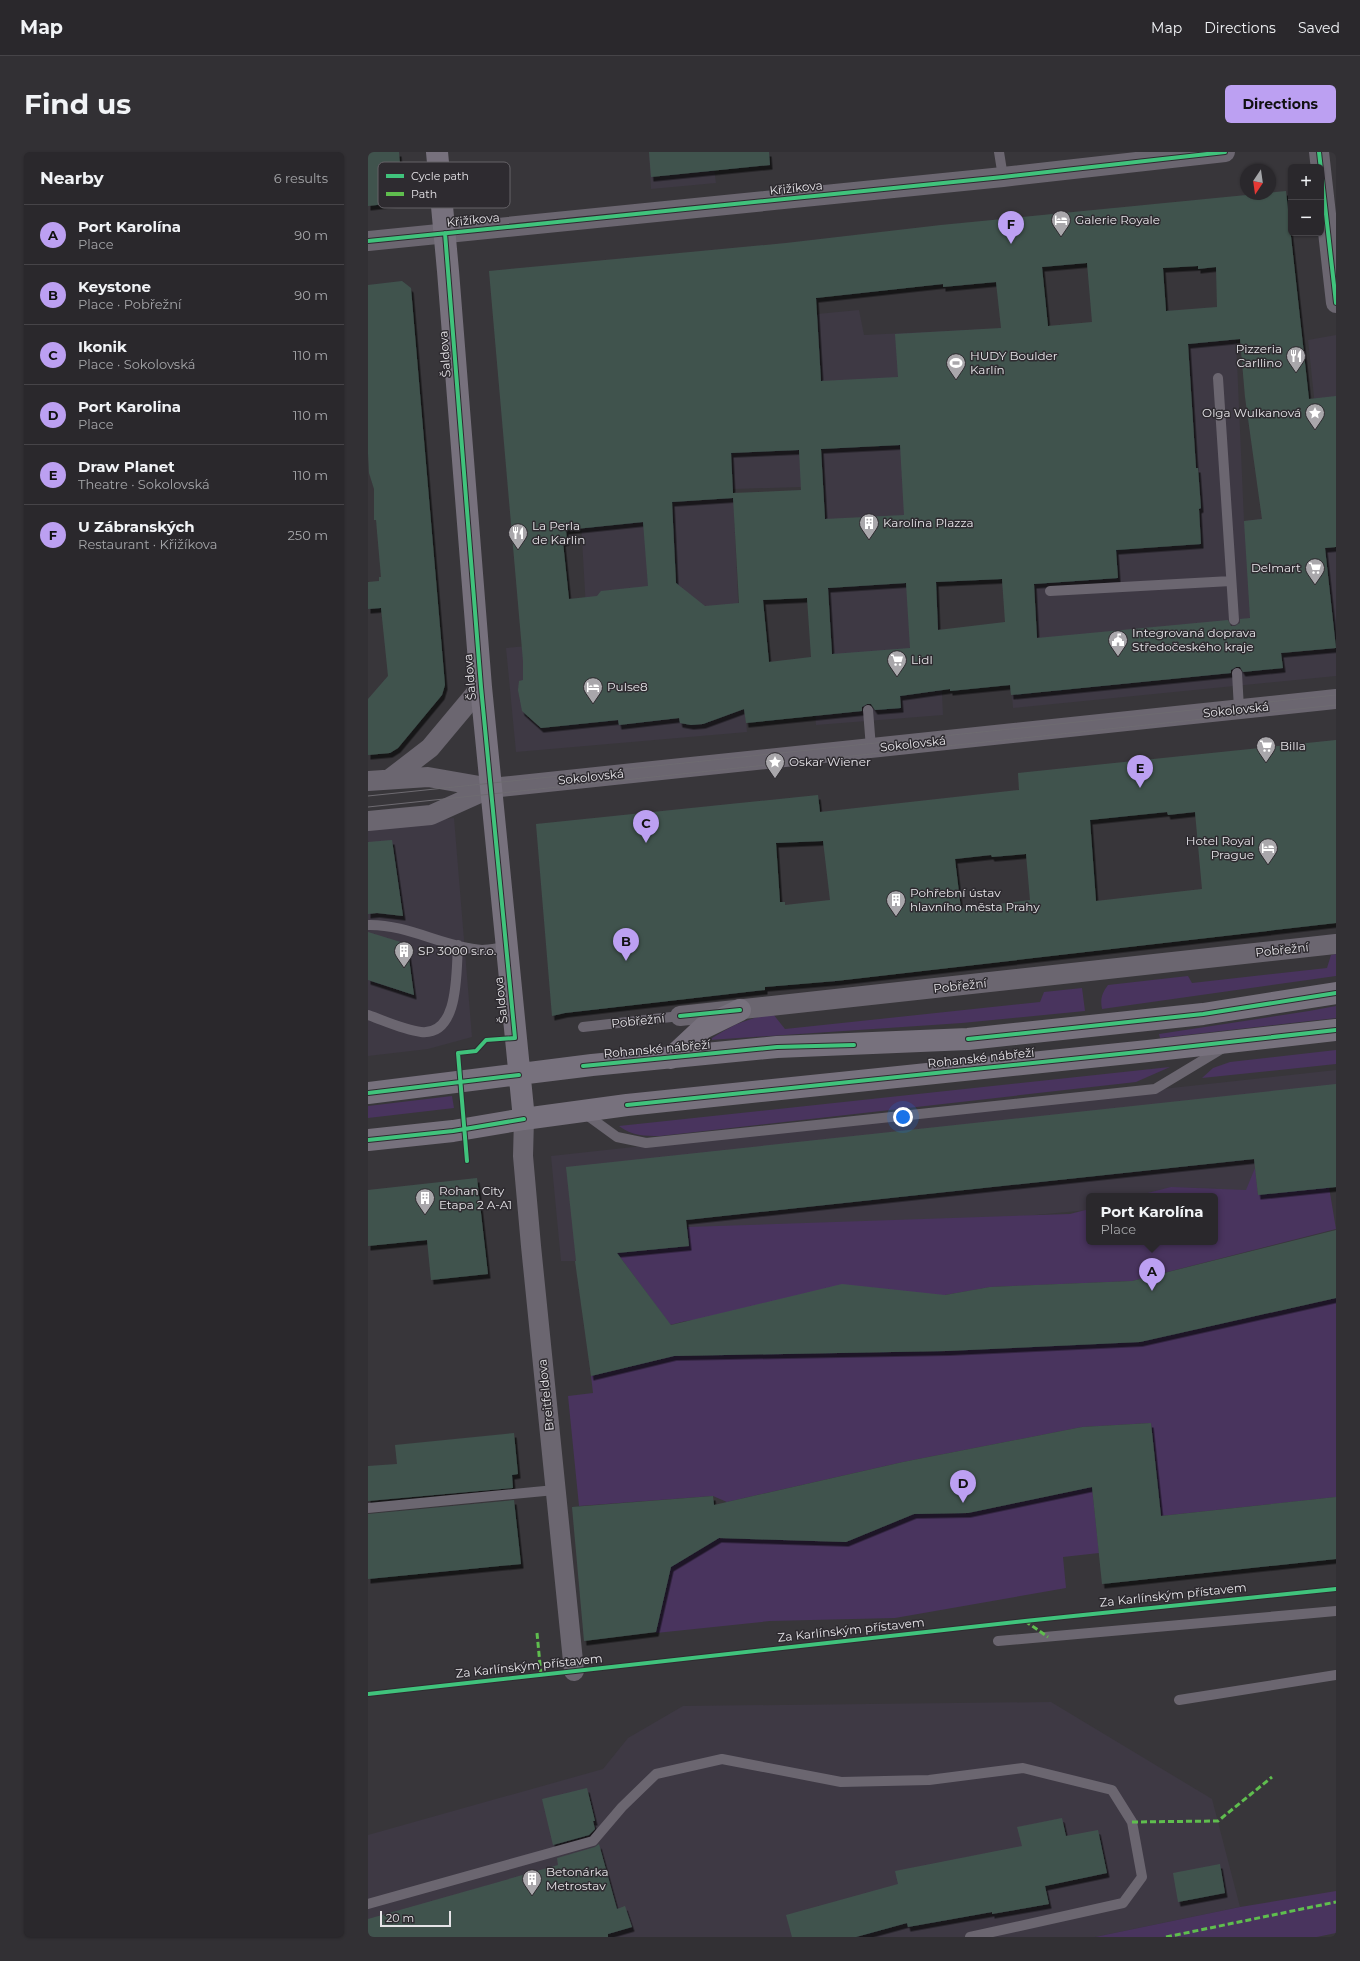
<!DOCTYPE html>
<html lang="en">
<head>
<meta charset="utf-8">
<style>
	:root { --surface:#2a282c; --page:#323034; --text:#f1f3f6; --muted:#a5a6a9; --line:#464448; --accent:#bca0f2 }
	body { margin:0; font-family:Montserrat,sans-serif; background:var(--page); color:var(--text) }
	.controls { position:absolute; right:12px; top:12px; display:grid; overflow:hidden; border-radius:6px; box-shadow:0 1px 3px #0004 }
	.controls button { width:36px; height:36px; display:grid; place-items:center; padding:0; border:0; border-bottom:1px solid var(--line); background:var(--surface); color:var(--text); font:20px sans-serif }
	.compass { position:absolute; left:872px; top:12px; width:36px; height:36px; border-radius:50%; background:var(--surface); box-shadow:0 1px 3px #0004; rotate:193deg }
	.scale { position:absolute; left:12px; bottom:10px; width:71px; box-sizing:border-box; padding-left:4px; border:2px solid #e6e4e8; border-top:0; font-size:11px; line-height:14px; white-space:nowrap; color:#e6e4e8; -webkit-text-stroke:3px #2e2b30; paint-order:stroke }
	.you { position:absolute; left:535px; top:965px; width:14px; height:14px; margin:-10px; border:3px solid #fff; border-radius:50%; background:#1a73e8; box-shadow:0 0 0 6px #1a73e833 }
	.badge { display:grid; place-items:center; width:26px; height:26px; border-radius:50%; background:var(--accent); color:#111; font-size:13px; font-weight:700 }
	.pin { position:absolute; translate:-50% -33px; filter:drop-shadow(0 1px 2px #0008) }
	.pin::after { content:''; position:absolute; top:21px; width:14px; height:12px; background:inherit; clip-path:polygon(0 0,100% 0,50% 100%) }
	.popup { position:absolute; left:718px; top:1041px; width:132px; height:52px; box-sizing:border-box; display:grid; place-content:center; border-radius:6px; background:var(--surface); filter:drop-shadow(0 1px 3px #0005); font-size:13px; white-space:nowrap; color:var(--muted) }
	.popup b { font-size:15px; color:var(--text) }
	.popup::after { content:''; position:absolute; left:50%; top:100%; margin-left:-8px; border:8px solid transparent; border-top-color:var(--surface) }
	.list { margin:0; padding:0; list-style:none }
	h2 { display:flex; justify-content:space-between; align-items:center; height:52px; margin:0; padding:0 16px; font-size:17px }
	h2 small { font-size:13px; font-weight:400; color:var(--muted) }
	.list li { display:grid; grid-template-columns:26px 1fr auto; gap:12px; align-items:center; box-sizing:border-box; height:60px; padding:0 16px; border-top:1px solid var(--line) }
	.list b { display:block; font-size:15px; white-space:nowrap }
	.list p { margin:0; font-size:13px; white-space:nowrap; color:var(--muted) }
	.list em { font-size:13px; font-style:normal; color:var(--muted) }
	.map { position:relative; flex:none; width:968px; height:1785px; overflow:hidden; border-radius:6px }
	header { display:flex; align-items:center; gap:24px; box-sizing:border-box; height:56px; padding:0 20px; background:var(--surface); border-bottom:1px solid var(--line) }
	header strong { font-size:19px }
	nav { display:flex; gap:22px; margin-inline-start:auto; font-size:14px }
	.intro { display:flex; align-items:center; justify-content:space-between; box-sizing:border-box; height:96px; padding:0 24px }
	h1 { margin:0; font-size:28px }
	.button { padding:10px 18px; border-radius:6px; background:var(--accent); color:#111; font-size:14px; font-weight:700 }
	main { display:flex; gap:24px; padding:0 24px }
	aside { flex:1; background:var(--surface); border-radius:6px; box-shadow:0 1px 3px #0004 }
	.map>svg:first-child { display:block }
	.built { fill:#3e3944 }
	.green { fill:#49345e }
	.building { fill:#40534e; fill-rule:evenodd; filter:url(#shadow) }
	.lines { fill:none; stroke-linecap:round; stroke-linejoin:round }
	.lane { stroke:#6b6670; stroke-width:10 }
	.street { stroke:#6b6670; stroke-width:20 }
	.secondary { stroke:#77717d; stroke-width:22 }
	.tram { stroke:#6e6b71; stroke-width:1 }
	.quiet { stroke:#5fbe4e; stroke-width:3; stroke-dasharray:6 3; stroke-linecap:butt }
	.cycleway-casing { stroke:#2e2b30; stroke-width:6 }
	.cycleway { stroke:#40c37c; stroke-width:4 }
	.labels { text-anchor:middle; stroke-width:3; stroke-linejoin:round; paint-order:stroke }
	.street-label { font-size:12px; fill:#e6e4e8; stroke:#2e2b30 }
	.poi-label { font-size:12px; fill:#e6e4e8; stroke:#2e2b30; text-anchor:start }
	.key { fill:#2e2b30; stroke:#656267; stroke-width:1 }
	.key-label { font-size:11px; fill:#e6e4e8 }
</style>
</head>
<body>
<header>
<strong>Map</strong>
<nav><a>Map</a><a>Directions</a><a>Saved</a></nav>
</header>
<div class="intro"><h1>Find us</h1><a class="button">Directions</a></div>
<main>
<aside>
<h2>Nearby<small>6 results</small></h2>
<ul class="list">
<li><span class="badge">A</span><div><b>Port Karolína</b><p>Place</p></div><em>90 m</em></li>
<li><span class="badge">B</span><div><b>Keystone</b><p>Place · Pobřežní</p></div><em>90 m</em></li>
<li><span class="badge">C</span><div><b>Ikonik</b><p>Place · Sokolovská</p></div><em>110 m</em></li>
<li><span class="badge">D</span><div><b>Port Karolina</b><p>Place</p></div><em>110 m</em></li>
<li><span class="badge">E</span><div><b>Draw Planet</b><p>Theatre · Sokolovská</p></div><em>110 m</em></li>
<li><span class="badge">F</span><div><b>U Zábranských</b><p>Restaurant · Křižíkova</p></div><em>250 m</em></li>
</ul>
</aside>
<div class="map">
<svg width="968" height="1785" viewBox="0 0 968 1785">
	<defs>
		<filter id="shadow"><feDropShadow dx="2.5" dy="4.5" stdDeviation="0" flood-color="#0009"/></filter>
	</defs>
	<rect width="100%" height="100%" fill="#38363a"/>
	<path class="built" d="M 281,0 L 344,0 L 348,31 L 283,37 Z
		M 491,158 L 496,183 L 620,177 L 622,212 L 868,187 L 876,369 L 958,359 L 940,188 L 968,183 L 968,524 L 645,556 L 634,427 L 569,430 L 575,563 L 448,573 L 433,335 L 365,337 L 373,512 L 379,580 L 148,600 L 138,496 L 204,490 L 218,457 L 213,370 L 353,171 Z
		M 86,666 L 104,885 L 60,897 L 0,904 L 0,675 Z
		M 968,918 L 968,1035 L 890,1043 L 721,1044 L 721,1058 L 249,1101 L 207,1109 L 193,1109 L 183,1004 Z
		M 683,1550 L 844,1647 L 872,1755 L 727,1785 L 0,1785 L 0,1683 L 235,1617 L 260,1586 L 315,1554 Z"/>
	<path class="green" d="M 968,802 L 968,824 L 734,857 C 732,847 734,841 740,833 L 820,824 L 824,831 L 959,816 L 963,803 Z
		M 714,836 L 717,859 L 594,871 L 341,888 C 364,873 377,867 405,862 L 417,877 L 672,850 L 676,840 Z
		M 968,854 L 968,866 L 792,886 L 791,882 L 941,859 Z
		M 968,898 L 968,912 L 834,926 L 845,916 L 862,910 Z
		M 802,915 L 768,930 L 292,984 C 276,984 264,984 251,974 Z
		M 84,944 L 86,956 L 0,966 L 0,954 Z
		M 887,1016 L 890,1043 L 961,1035 L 968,1077 L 764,1129 L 623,1135 L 577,1143 L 318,1169 L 302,1173 L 249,1101 L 321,1094 L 319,1075 L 702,1062 L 721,1057 L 721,1090 L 847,1090 L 847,1044 L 768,1044 L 803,1035 L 878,1038 Z
		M 968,1146 L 968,1345 L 793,1364 L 783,1271 L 714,1275 L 535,1310 L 359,1350 L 345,1344 L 211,1354 L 200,1244 L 225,1241 L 223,1224 L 304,1204 L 579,1199 L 772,1190 Z
		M 724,1335 L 731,1401 L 695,1405 L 698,1436 L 527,1466 L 402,1469 L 288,1481 L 303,1415 L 351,1386 L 478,1390 L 546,1362 L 600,1361 Z
		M 968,1739 L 968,1781 L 949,1785 L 727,1785 L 872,1755 Z"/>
	<path class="building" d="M 0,0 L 31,0 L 35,50 L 0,54 Z
		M 281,0 L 401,0 L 402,13 L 283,25 Z
		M 918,39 L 941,247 L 968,244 L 968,395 L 957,396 L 968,496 L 913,501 L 915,516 L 875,520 L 872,515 L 868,515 L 863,518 L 863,521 L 643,543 L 642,533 L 582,539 L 582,537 L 532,544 L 533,556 L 507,558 L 503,552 L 499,552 L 494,555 L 494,559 L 378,571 L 376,557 L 335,572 L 323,573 L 312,571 L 311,566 L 251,573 L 250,568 L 173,576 L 154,559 L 150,538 L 151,529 L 155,528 L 155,509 L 121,119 L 418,91 L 573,73 ZM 719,111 L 724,170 L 680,174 L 674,115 ZM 830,114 L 830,117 L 848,115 L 849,155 L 798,159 L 795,116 ZM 628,130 L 633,176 L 527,182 L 530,225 L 453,229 L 448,146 L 575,132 L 575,135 ZM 872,187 L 877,245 L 894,367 L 876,369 L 882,466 L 872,467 L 872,471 L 867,474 L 863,474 L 860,468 L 669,486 L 666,432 L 750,426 L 748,398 L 833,392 L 831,357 L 833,356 L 830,316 L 828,316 L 820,192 ZM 532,293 L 536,363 L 457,367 L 453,297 ZM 431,298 L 433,338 L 365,341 L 363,301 ZM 365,346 L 371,451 L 337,454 L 308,431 L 304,350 ZM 275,370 L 280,434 L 233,439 L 229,444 L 201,447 L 195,390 L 199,389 L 198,378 ZM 634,427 L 637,470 L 570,478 L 568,430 ZM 538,431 L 542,496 L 464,502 L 460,436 ZM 439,446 L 443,505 L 401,510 L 395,448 Z
		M 34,129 L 43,136 L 77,533 L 74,543 L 30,596 L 22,601 L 0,603 L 0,547 L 20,524 L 13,456 L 0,457 L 0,430 L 11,429 L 11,425 L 13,425 L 8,368 L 6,368 L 6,337 L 1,321 L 0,301 L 0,133 Z
		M 968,588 L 968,771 L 468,829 L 397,835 L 397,838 L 197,861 L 184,864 L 168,672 L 450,643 L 452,660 L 651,638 L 650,621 ZM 799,660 L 800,663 L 827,660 L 834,737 L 728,749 L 722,668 ZM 455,689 L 462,748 L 417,753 L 417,750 L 412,750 L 408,691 ZM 658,702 L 662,748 L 593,757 L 587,707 L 623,703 L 624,705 Z
		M 24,688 L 35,764 L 9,761 L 0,762 L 0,690 Z
		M 0,780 L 39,792 L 46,843 L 0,828 Z
		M 968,932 L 968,1035 L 890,1043 L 886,1007 L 318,1068 L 321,1094 L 249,1101 L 303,1173 L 474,1132 L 577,1143 L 622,1135 L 764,1129 L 968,1078 L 968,1146 L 772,1190 L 579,1199 L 306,1204 L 223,1224 L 207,1109 L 208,1109 L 198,1015 Z
		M 109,1026 L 120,1122 L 63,1128 L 59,1088 L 0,1094 L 0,1038 Z
		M 783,1271 L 793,1364 L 968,1345 L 968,1407 L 734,1432 L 724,1335 L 600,1361 L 546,1362 L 478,1390 L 351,1386 L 303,1415 L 288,1480 L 216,1489 L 204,1355 L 345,1344 L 346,1353 L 535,1310 L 714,1275 Z
		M 146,1281 L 150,1322 L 144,1323 L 145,1336 L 0,1349 L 0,1314 L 29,1312 L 27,1293 Z
		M 146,1348 L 153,1412 L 0,1427 L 0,1362 Z
		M 219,1636 L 227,1669 L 225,1669 L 227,1677 L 221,1683 L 185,1693 L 174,1647 Z
		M 694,1666 L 698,1684 L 730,1678 L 739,1721 L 677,1734 L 681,1752 L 624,1762 L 624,1760 L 540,1775 L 539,1771 L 488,1785 L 424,1785 L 418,1763 L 530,1732 L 527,1719 L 654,1694 L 649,1675 Z
		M 231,1692 L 249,1757 L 257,1754 L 264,1775 L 240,1782 L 240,1785 L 0,1785 L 0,1767 L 190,1713 L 189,1706 L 227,1695 Z
		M 852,1712 L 857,1741 L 810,1750 L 805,1721 Z"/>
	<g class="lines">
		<path class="lane" d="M 631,0 L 635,25
			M 850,226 L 866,468
			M 682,439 L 863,429
			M 869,521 L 871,557
			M 500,558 L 503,596
			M 0,773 C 40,772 75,795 114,798 C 121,798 130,796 138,795
			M 0,863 C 17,869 36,878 53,880 C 92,884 88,818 90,793
			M 215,875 L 312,864
			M 216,961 L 249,985 L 278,991 L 787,937 L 855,896
			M 0,1356 L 187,1338
			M 630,1489 L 968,1459
			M 811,1548 L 968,1523
			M 0,1752 L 225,1689 L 254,1655 L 288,1622 L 354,1607 L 473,1630 L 561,1628 L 655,1616 L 744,1638 L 764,1670 L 774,1725 L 755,1751 L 602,1785"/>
		<path class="street" d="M 951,0 L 968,151
			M 0,89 L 635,25 L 857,0
			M 23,626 L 62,596 L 113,535
			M 0,629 L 60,625 L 123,636 L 968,547
			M 0,669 L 63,663 L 123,636
			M 312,864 L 968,792
			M 156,967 L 155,1004 L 163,1094 L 206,1519"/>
		<path class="secondary" d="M 69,0 L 80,119 L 113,535 L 156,967
			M 303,906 L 335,876 L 372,858
			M 0,941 L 224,913 L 409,895 L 600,887 L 835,862 L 968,841
			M 0,988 L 85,979 L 156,967 L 259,953 L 780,899 L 968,878"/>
		<path class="tram" d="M 0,644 L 968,543
			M 0,655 L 968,553"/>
		<path class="quiet" d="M 657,1469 L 680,1485
			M 169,1481 L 173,1523
			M 764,1670 L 850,1669 L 904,1625
			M 798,1785 L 968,1750"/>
		<defs>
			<path id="cycleway" d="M 951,0 L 968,151
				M 77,81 L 113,535 L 147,886 L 118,888 L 108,899 L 90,901 L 99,1009
				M 0,89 L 635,25 L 857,0
				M 312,864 L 372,858
				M 600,887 L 835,862 L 968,841
				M 215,914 L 409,895 L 486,893
				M 0,941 L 151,923
				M 259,953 L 780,899 L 968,878
				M 0,988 L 85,979 L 156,967
				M 0,1542 L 657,1469 L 968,1437"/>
		</defs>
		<use href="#cycleway" class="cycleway-casing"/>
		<use href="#cycleway" class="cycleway"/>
	</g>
	<defs>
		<symbol id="hotel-pin" viewBox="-11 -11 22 30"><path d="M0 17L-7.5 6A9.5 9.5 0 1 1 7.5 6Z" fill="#a9a7ab" stroke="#2e2b30"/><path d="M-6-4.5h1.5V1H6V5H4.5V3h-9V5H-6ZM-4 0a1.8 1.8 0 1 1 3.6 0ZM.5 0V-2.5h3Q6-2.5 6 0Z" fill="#fff"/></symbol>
		<symbol id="restaurant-pin" viewBox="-11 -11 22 30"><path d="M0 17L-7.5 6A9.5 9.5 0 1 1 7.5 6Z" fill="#a9a7ab" stroke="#2e2b30"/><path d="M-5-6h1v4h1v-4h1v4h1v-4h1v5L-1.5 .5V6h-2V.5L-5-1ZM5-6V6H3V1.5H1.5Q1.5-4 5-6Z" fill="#fff"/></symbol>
		<symbol id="stadium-pin" viewBox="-11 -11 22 30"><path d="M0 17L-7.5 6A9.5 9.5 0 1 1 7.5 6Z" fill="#a9a7ab" stroke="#2e2b30"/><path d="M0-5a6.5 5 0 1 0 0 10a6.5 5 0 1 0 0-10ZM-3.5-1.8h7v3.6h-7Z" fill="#fff"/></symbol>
		<symbol id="sight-pin" viewBox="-11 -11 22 30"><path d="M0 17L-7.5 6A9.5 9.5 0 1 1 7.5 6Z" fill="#a9a7ab" stroke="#2e2b30"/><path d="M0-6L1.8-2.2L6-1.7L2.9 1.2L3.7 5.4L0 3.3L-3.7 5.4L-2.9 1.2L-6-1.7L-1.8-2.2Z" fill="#fff"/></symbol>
		<symbol id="building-pin" viewBox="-11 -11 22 30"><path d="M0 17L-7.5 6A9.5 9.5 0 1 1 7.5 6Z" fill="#a9a7ab" stroke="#2e2b30"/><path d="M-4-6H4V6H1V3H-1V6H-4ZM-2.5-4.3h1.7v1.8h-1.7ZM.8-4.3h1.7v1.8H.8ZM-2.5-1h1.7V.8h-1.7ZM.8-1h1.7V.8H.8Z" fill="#fff"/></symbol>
		<symbol id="supermarket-pin" viewBox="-11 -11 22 30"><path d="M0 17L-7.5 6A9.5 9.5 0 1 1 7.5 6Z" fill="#a9a7ab" stroke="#2e2b30"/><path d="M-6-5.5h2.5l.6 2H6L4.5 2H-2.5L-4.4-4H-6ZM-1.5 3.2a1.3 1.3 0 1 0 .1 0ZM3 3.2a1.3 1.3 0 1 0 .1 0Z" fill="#fff"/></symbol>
		<symbol id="civic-pin" viewBox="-11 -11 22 30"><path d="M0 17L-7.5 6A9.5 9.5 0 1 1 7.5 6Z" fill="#a9a7ab" stroke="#2e2b30"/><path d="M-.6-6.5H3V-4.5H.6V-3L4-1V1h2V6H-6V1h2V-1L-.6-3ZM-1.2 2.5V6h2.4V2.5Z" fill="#fff"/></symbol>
	</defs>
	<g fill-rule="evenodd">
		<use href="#hotel-pin" x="682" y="57" width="22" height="30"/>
		<use href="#restaurant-pin" x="917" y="193" width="22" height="30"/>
		<use href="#stadium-pin" x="577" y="200" width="22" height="30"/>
		<use href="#sight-pin" x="936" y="250" width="22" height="30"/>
		<use href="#building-pin" x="490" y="360" width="22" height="30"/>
		<use href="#restaurant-pin" x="139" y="370" width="22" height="30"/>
		<use href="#supermarket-pin" x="936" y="405" width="22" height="30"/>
		<use href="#civic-pin" x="739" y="477" width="22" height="30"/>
		<use href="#supermarket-pin" x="518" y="497" width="22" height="30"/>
		<use href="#hotel-pin" x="214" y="524" width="22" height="30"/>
		<use href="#supermarket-pin" x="887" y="583" width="22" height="30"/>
		<use href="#sight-pin" x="396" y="599" width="22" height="30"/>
		<use href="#hotel-pin" x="889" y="685" width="22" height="30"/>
		<use href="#building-pin" x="517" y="737" width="22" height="30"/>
		<use href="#building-pin" x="25" y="788" width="22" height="30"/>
		<use href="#building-pin" x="46" y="1035" width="22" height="30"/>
		<use href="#building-pin" x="153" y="1716" width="22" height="30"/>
	</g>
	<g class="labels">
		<g class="street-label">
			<text transform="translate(428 36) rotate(-6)" y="4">Křižíkova</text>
			<text transform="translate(105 68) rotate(-6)" y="4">Křižíkova</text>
			<text transform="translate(77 202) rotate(-94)" y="4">Šaldova</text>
			<text transform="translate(102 525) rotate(-95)" y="4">Šaldova</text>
			<text transform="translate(868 558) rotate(-6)" y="4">Sokolovská</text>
			<text transform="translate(545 592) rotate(-6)" y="4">Sokolovská</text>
			<text transform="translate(223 625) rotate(-6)" y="4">Sokolovská</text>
			<text transform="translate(914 798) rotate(-6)" y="4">Pobřežní</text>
			<text transform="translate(592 834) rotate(-6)" y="4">Pobřežní</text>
			<text transform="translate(133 848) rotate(-96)" y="4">Šaldova</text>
			<text transform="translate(270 869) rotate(-6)" y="4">Pobřežní</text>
			<text transform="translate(289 897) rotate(-5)" y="4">Rohanské nábřeží</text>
			<text transform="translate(613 906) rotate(-6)" y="4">Rohanské nábřeží</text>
			<text transform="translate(178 1243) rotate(-96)" y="4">Breitfeldova</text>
			<text transform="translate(805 1443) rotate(-6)" y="4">Za Karlínským přístavem</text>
			<text transform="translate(483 1478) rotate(-6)" y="4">Za Karlínským přístavem</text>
			<text transform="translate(161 1514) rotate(-6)" y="4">Za Karlínským přístavem</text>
		</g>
		<g class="poi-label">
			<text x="707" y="72">Galerie Royale</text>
			<text x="914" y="201" text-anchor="end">Pizzeria<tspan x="914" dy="14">Carllino</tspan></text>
			<text x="602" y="208">HUDY Boulder<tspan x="602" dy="14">Karlín</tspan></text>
			<text x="933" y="265" text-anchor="end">Olga Wulkanová</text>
			<text x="515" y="375">Karolína Plazza</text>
			<text x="164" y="378">La Perla<tspan x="164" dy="14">de Karlin</tspan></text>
			<text x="933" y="420" text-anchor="end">Delmart</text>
			<text x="764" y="485">Integrovaná doprava<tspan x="764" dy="14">Středočeského kraje</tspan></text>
			<text x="543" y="512">Lidl</text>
			<text x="239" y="539">Pulse8</text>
			<text x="912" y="598">Billa</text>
			<text x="421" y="614">Oskar Wiener</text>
			<text x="886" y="693" text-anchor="end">Hotel Royal<tspan x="886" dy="14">Prague</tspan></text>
			<text x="542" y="745">Pohřební ústav<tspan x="542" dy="14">hlavního města Prahy</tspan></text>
			<text x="50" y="803">SP 3000 s.r.o.</text>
			<text x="71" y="1043">Rohan City<tspan x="71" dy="14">Etapa 2 A-A1</tspan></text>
			<text x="178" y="1724">Betonárka<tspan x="178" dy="14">Metrostav</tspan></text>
		</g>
	</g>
	<rect x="10" y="10" width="132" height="46" rx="6" class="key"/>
	<rect x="18" y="22" width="18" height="4" fill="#40c37c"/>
	<rect x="18" y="40" width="18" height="4" fill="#5fbe4e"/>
	<g class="key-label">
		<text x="43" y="28">Cycle path</text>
		<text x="43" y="46">Path</text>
	</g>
</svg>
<div class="controls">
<button>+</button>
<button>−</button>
</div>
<svg class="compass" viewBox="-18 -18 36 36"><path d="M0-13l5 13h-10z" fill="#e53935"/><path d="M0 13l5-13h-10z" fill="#a5a6a9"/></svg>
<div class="scale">20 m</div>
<div class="you"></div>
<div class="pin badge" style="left:784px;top:1139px">A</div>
<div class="popup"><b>Port Karolína</b>Place</div>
<div class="pin badge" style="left:258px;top:809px">B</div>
<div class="pin badge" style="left:278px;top:691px">C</div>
<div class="pin badge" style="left:595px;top:1351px">D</div>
<div class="pin badge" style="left:772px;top:636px">E</div>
<div class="pin badge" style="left:643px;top:92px">F</div>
</div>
</main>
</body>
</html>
